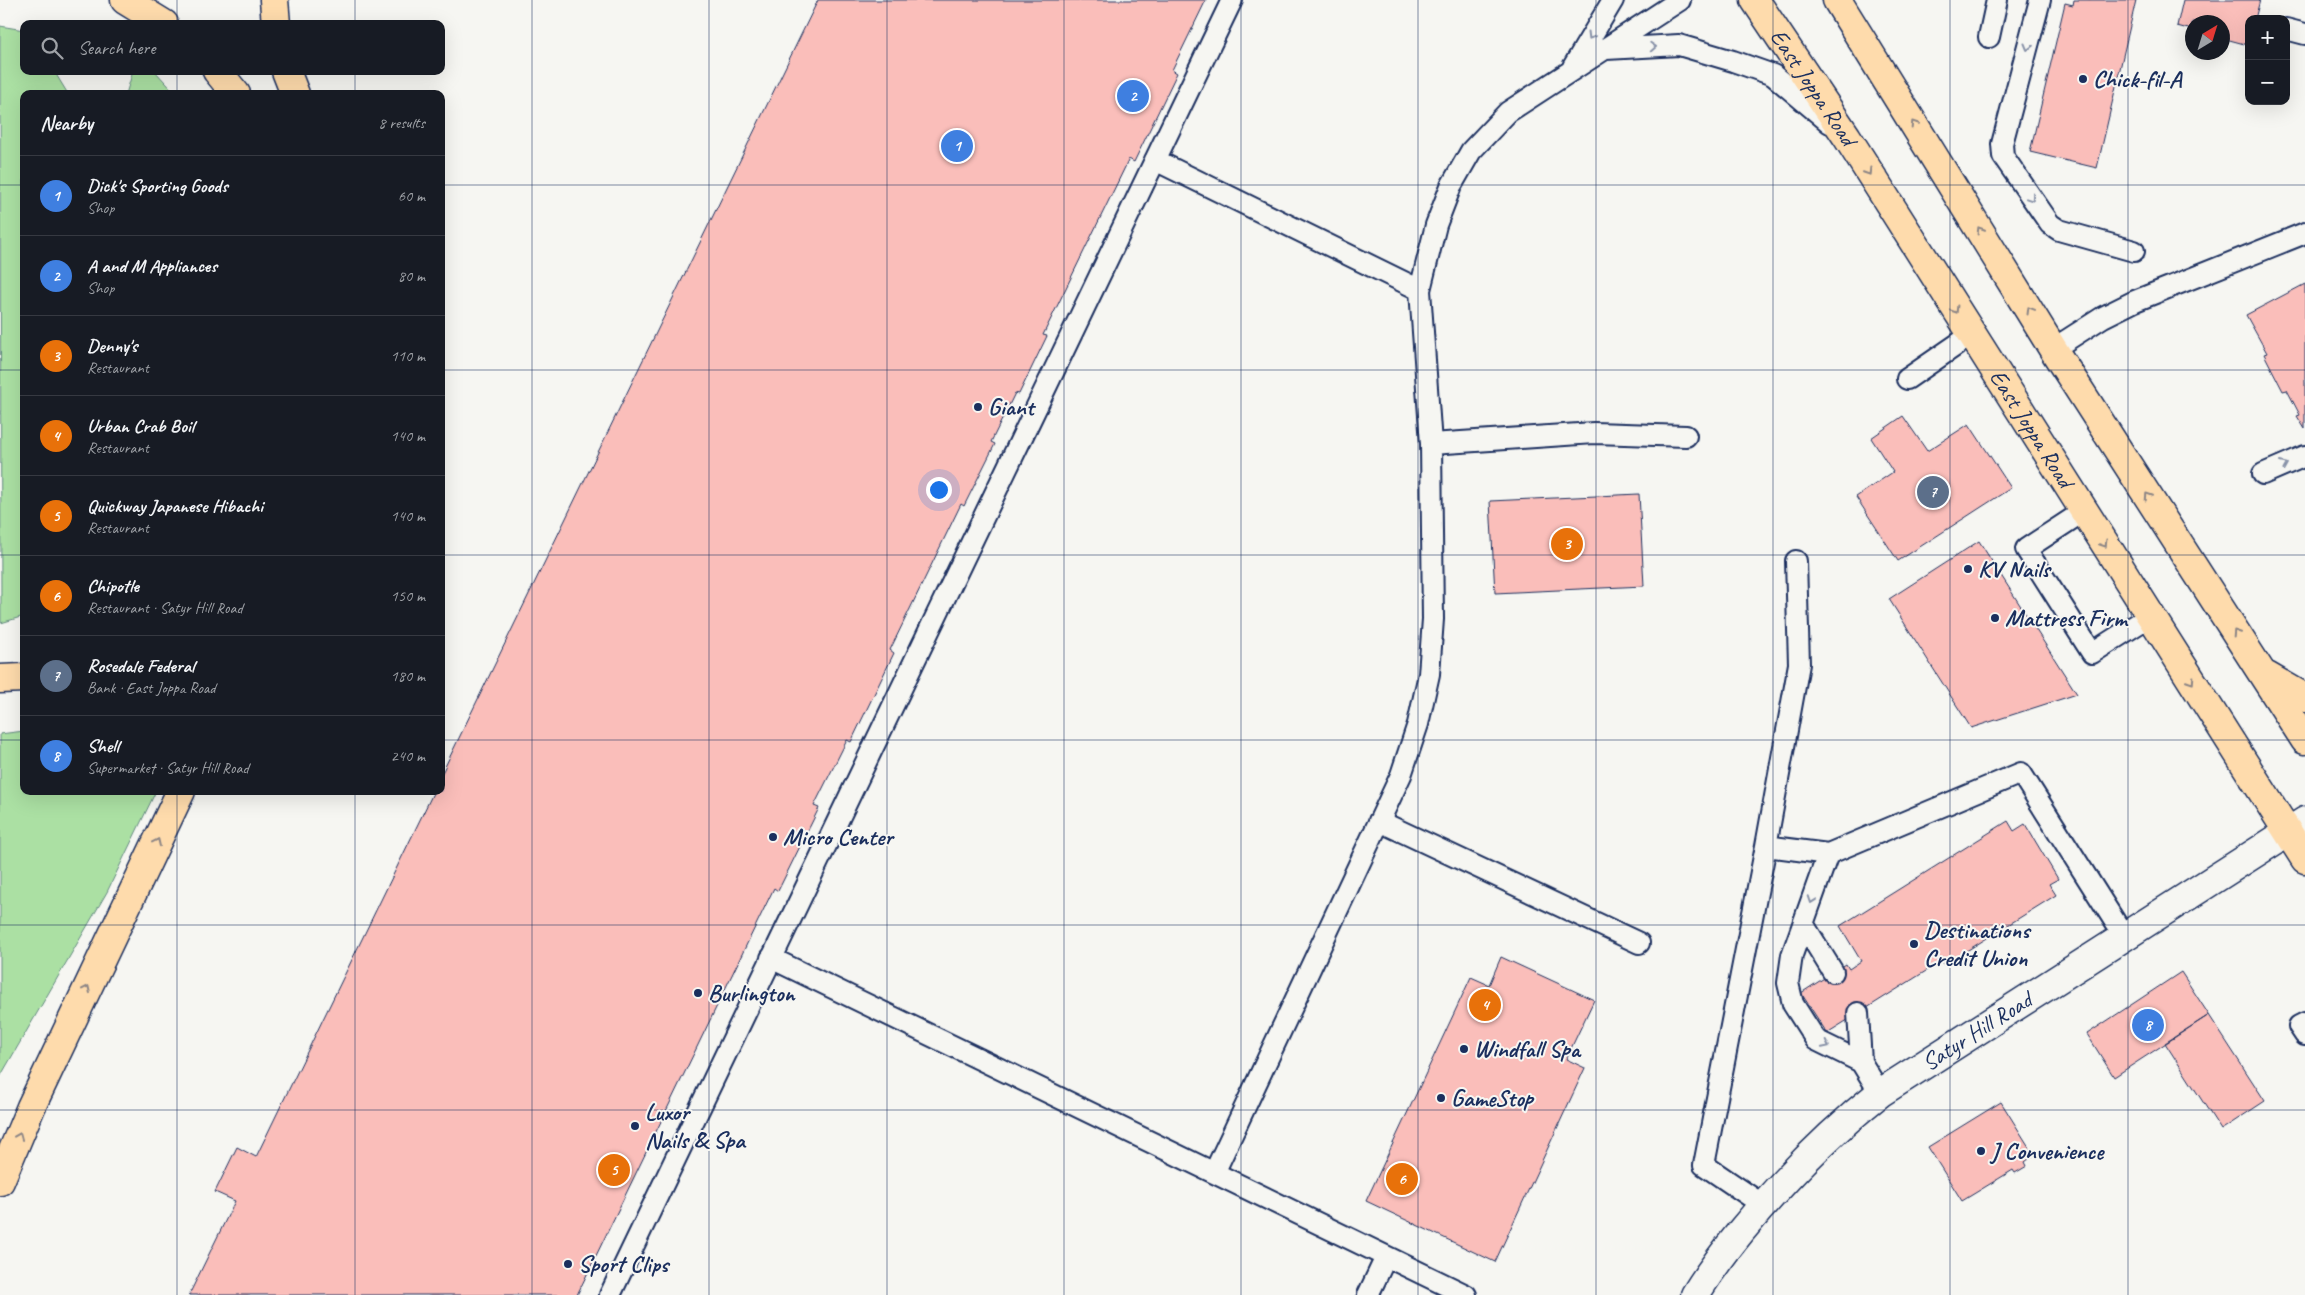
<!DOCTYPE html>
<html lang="en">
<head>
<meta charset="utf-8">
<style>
	:root { --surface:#171b24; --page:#20242c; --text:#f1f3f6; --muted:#9ea1a6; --line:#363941; --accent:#0b8043 }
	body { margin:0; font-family:Caveat,sans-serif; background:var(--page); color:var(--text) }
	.controls { position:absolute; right:15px; top:15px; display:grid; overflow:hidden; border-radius:10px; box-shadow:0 5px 20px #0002 }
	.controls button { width:45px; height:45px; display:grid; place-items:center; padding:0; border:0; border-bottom:1px solid var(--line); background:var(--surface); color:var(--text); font:25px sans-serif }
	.compass { position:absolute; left:2185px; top:15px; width:45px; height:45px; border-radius:50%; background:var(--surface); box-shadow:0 5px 20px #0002; rotate:38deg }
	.you { position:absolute; left:938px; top:489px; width:18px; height:18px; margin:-12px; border:4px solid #fff; border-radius:50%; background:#1a73e8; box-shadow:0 0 0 8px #1a73e833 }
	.badge { display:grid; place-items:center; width:32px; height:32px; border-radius:50%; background:var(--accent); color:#fff; font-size:16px; font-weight:700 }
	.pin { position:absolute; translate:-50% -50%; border:2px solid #fff; box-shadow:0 1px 5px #0006 }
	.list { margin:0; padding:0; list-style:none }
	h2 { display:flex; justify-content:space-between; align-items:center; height:65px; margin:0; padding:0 20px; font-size:21px }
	h2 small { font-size:16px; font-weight:400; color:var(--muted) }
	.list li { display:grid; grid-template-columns:32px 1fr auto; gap:15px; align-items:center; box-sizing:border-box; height:80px; padding:0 20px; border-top:1px solid var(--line) }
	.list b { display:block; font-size:19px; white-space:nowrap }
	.list p { margin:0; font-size:16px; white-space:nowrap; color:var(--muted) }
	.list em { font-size:16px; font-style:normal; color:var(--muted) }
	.icon { flex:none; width:28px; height:28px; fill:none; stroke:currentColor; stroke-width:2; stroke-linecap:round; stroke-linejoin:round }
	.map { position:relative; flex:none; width:2305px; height:1295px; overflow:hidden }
	.search { position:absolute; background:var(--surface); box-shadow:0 5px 20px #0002; left:20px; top:20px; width:425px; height:55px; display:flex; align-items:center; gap:12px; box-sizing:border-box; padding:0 18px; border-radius:10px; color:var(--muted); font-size:19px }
	.panel { position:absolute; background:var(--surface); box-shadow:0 5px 20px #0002; left:20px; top:90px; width:425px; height:705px; border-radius:10px }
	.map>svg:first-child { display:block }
	.green { fill:#abe0a3; stroke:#638880 }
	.building { fill:#fabeba; stroke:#1b2f5e }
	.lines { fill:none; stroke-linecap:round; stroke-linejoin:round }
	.lane-casing { stroke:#1b2f5e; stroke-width:24 }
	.secondary-casing { stroke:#1b2f5e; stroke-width:31 }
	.primary-casing { stroke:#1b2f5e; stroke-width:31 }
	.highway-casing { stroke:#1b2f5e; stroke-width:31 }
	.lane { stroke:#f6f6f2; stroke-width:20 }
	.secondary { stroke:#f6f6f2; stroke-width:28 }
	.primary { stroke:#fedbac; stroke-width:28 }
	.highway { stroke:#fedbac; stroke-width:28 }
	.oneway { stroke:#8892a8 }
	.oneway2 { stroke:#8c8585 }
	.grid { fill:none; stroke:#1b2f5e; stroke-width:1; stroke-opacity:0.55 }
	.poi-dot { fill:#1b2f5e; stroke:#f6f6f2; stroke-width:2 }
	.labels { text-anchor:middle; stroke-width:4; stroke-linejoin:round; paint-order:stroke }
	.poi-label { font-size:24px; font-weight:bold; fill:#1b2f5e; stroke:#f6f6f2; text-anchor:start }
	.street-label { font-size:24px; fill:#1b2f5e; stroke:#f6f6f2 }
</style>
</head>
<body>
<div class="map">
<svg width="2305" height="1295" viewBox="0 0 2305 1295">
	<rect width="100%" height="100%" fill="#f6f6f2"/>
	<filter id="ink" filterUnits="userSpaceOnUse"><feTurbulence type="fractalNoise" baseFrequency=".02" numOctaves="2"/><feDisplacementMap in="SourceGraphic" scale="10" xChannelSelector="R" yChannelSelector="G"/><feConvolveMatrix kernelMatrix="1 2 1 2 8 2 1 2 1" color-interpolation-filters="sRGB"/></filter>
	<g filter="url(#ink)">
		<path class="green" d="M 0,26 L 24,30 L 24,71 L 54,71 L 68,94 L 24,94 L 24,616 L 1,623 Z
			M 133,71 L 155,71 L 176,94 L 126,94 Z
			M 24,731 L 24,791 L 156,791 L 107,892 L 0,1077 L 0,734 Z"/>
		<path class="building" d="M 818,0 L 1206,0 L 1172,70 L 1177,73 L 1134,162 L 1129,159 L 1043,335 L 1047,336 L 1019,394 L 1015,393 L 991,442 L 995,444 L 964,506 L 961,504 L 890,650 L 894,653 L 851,742 L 847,740 L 814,806 L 819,808 L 778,891 L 774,888 L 577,1295 L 189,1295 L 235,1201 L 215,1192 L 237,1147 L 256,1157 L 434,791 L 441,791 L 441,775 Z
			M 2074,0 L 2136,0 L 2097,168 L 2030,152 L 2065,3 L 2073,5 Z
			M 2183,0 L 2260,0 L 2255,19 L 2249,19 L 2248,45 L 2222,38 L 2222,22 L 2192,22 L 2192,30 L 2177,26 Z
			M 2305,284 L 2305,429 L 2297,416 L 2300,415 L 2287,390 L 2283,391 L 2264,354 L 2267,353 L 2246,315 Z
			M 1903,416 L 1927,451 L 1969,424 L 2011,488 L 1898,561 L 1856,497 L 1893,472 L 1871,438 Z
			M 1639,494 L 1644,586 L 1495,593 L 1490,501 Z
			M 1979,541 L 2077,694 L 1971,728 L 1889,599 Z
			M 2008,821 L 2014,831 L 2025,824 L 2058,879 L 2049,884 L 2056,895 L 1944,965 L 1942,961 L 1827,1033 L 1801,993 L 1846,964 L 1849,969 L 1861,961 L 1840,926 Z
			M 1501,957 L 1594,1000 L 1566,1059 L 1585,1068 L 1495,1262 L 1366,1201 L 1471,977 L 1489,985 Z
			M 2181,972 L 2209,1015 L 2114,1077 L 2087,1034 Z
			M 2209,1015 L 2265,1101 L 2221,1130 L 2165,1043 Z
			M 2001,1102 L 2034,1155 L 2025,1162 L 2027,1166 L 2015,1173 L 2013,1170 L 1962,1201 L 1928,1147 Z"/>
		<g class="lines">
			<defs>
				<path id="lane" d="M 2040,0 L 2002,144 L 2003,156 L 2050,224 L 2059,230 L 2134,251
					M 2286,29 L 2305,34
					M 1989,37 L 1997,0
					M 1606,49 L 1679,45 L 1733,61 L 1773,75 L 1830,123
					M 1573,67 L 1613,0
					M 1155,160 L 1420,290
					M 2053,349 L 2103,317 L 2135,301 L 2305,233
					M 1907,379 L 1971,335
					M 1431,444 L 1594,433 L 1686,436
					M 2263,474 L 2305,456
					M 2084,511 L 2026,549 L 2092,653 L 2150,616
					M 1379,821 L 1639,943
					M 1766,846 L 1828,854 L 2021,773 L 2124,936
					M 1828,854 L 1792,955 L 1788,983 L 1793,1004 L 1816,1040 L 1861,1062 L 1880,1093
					M 1804,925 L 1833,972
					M 771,958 L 1466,1295
					M 1858,1013 L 1861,1062
					M 2305,1023 L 2299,1026 L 2305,1035
					M 1214,1173 L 1401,775 L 1418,724 L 1429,674 L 1433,619 L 1431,444 L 1420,290 L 1436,225 L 1451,186 L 1471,151 L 1508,112 L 1680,0
					M 1763,1205 L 1704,1165 L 1766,846 L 1799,664 L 1796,561
					M 610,1295 L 1232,0
					M 1368,1295 L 1386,1257"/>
				<g id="secondary">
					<path id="s1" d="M 1695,1295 C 1709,1272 1725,1251 1742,1230 C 1784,1179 1828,1134 1880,1093 L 2305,821"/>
				</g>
				<g id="primary">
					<path id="s2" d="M 1755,0 L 1847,137 L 2305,859"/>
					<path d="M 1837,0 L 2053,349 L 2305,740"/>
					<path d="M 2267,676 L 2305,698"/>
				</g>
				<path id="highway" d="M 125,0 L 164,24
					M 274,0 L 276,24
					M 217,71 L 236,94
					M 286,71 L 295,94
					M 0,679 L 24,678
					M 0,1181 L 31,1107 L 181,791"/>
			</defs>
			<use href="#lane" class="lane-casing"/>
			<use href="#secondary" class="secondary-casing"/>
			<use href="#primary" class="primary-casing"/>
			<use href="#highway" class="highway-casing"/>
			<use href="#lane" class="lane"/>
			<use href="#secondary" class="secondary"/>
			<use href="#primary" class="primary"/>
			<use href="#highway" class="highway"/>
		</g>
		<defs><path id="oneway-chevron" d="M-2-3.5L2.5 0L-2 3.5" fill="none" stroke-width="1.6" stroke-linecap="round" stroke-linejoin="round" transform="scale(1.25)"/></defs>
		<g class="oneway">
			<use href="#oneway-chevron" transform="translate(1591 36) rotate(121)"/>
			<use href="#oneway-chevron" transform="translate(1653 47) rotate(-3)"/>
			<use href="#oneway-chevron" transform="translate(2028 47) rotate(105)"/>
			<use href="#oneway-chevron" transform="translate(2031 198) rotate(56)"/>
			<use href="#oneway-chevron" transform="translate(2284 465) rotate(-23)"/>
			<use href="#oneway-chevron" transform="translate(1812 900) rotate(109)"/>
			<use href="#oneway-chevron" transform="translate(1826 1045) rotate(26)"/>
		</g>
		<g class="oneway2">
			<use href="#oneway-chevron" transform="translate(1914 124) rotate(-123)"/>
			<use href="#oneway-chevron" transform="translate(1868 172) rotate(58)"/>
			<use href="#oneway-chevron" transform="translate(1980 230) rotate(-122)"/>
			<use href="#oneway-chevron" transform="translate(1955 310) rotate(58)"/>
			<use href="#oneway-chevron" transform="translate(2030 310) rotate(-121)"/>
			<use href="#oneway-chevron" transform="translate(2148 496) rotate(-123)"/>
			<use href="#oneway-chevron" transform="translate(2104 544) rotate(58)"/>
			<use href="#oneway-chevron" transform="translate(2236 633) rotate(-123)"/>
			<use href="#oneway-chevron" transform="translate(2191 681) rotate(57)"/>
			<use href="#oneway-chevron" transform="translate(157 842) rotate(-65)"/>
			<use href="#oneway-chevron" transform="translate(87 989) rotate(-65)"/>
			<use href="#oneway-chevron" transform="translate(19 1136) rotate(-67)"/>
		</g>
	</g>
	<path class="grid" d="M 177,0 L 177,24M 355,0 L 355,24M 532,0 L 532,1295M 709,0 L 709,1295M 887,0 L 887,1295M 1064,0 L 1064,1295M 1241,0 L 1241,1295M 1418,0 L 1418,1295M 1596,0 L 1596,1295M 1773,0 L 1773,1295M 1950,0 L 1950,1295M 2128,0 L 2128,1295M 177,71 L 177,94M 355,71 L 355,94M 0,185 L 24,185M 441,185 L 2305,185M 0,370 L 24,370M 441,370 L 2305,370M 0,555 L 24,555M 441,555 L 2305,555M 0,740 L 24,740M 441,740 L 2305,740M 177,791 L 177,1295M 355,791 L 355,1295M 0,925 L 2305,925M 0,1110 L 2305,1110"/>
	<g class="poi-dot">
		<circle cx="2083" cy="79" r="5"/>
		<circle cx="978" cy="407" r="5"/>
		<circle cx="1968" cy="569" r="5"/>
		<circle cx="1995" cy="618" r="5"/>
		<circle cx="773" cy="837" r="5"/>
		<circle cx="1914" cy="944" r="5"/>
		<circle cx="698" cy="993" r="5"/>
		<circle cx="1464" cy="1049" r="5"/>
		<circle cx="1441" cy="1098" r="5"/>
		<circle cx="635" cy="1126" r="5"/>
		<circle cx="1981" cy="1151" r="5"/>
		<circle cx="568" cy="1264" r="5"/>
	</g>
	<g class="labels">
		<g class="poi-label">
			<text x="2093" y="87">Chick-fil-A</text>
			<text x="988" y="415">Giant</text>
			<text x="1978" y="577">KV Nails</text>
			<text x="2005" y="626">Mattress Firm</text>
			<text x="783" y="845">Micro Center</text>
			<text x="1924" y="938">Destinations<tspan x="1924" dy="28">Credit Union</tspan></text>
			<text x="708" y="1001">Burlington</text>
			<text x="1474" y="1057">Windfall Spa</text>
			<text x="1451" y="1106">GameStop</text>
			<text x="645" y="1120">Luxor<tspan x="645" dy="28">Nails &amp; Spa</tspan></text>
			<text x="1991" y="1159">J Convenience</text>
			<text x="578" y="1272">Sport Clips</text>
		</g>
		<g class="street-label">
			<text dy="8" stroke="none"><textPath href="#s2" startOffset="105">East Joppa Road</textPath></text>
			<text dy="8" stroke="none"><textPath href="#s2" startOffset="510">East Joppa Road</textPath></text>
			<text dy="8" stroke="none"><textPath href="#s1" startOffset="390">Satyr Hill Road</textPath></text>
		</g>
	</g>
</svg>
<div class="controls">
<button>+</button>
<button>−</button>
</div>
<svg class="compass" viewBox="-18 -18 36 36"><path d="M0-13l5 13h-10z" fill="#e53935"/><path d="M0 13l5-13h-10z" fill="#9ea1a6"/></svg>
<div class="you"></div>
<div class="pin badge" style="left:957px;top:146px;background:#3f7fe0">1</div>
<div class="pin badge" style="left:1133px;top:96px;background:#3f7fe0">2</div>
<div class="pin badge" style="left:1567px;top:544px;background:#e8710a">3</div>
<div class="pin badge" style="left:1485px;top:1005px;background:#e8710a">4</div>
<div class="pin badge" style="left:614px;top:1170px;background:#e8710a">5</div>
<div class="pin badge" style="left:1402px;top:1179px;background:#e8710a">6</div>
<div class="pin badge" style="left:1933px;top:492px;background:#5c6f8a">7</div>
<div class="pin badge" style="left:2148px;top:1025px;background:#3f7fe0">8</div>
<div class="search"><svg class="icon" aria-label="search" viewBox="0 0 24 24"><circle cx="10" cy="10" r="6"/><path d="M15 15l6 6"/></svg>Search here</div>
<section class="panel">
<h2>Nearby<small>8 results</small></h2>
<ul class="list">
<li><span class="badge" style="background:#3f7fe0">1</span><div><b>Dick's Sporting Goods</b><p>Shop</p></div><em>60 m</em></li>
<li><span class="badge" style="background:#3f7fe0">2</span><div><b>A and M Appliances</b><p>Shop</p></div><em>80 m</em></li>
<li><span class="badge" style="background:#e8710a">3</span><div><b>Denny's</b><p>Restaurant</p></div><em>110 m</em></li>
<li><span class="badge" style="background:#e8710a">4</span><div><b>Urban Crab Boil</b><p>Restaurant</p></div><em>140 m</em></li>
<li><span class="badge" style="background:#e8710a">5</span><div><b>Quickway Japanese Hibachi</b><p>Restaurant</p></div><em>140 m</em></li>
<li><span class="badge" style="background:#e8710a">6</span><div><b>Chipotle</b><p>Restaurant · Satyr Hill Road</p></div><em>150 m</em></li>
<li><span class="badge" style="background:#5c6f8a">7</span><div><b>Rosedale Federal</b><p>Bank · East Joppa Road</p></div><em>180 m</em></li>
<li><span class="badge" style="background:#3f7fe0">8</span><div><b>Shell</b><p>Supermarket · Satyr Hill Road</p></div><em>240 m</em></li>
</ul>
</section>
</div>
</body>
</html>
